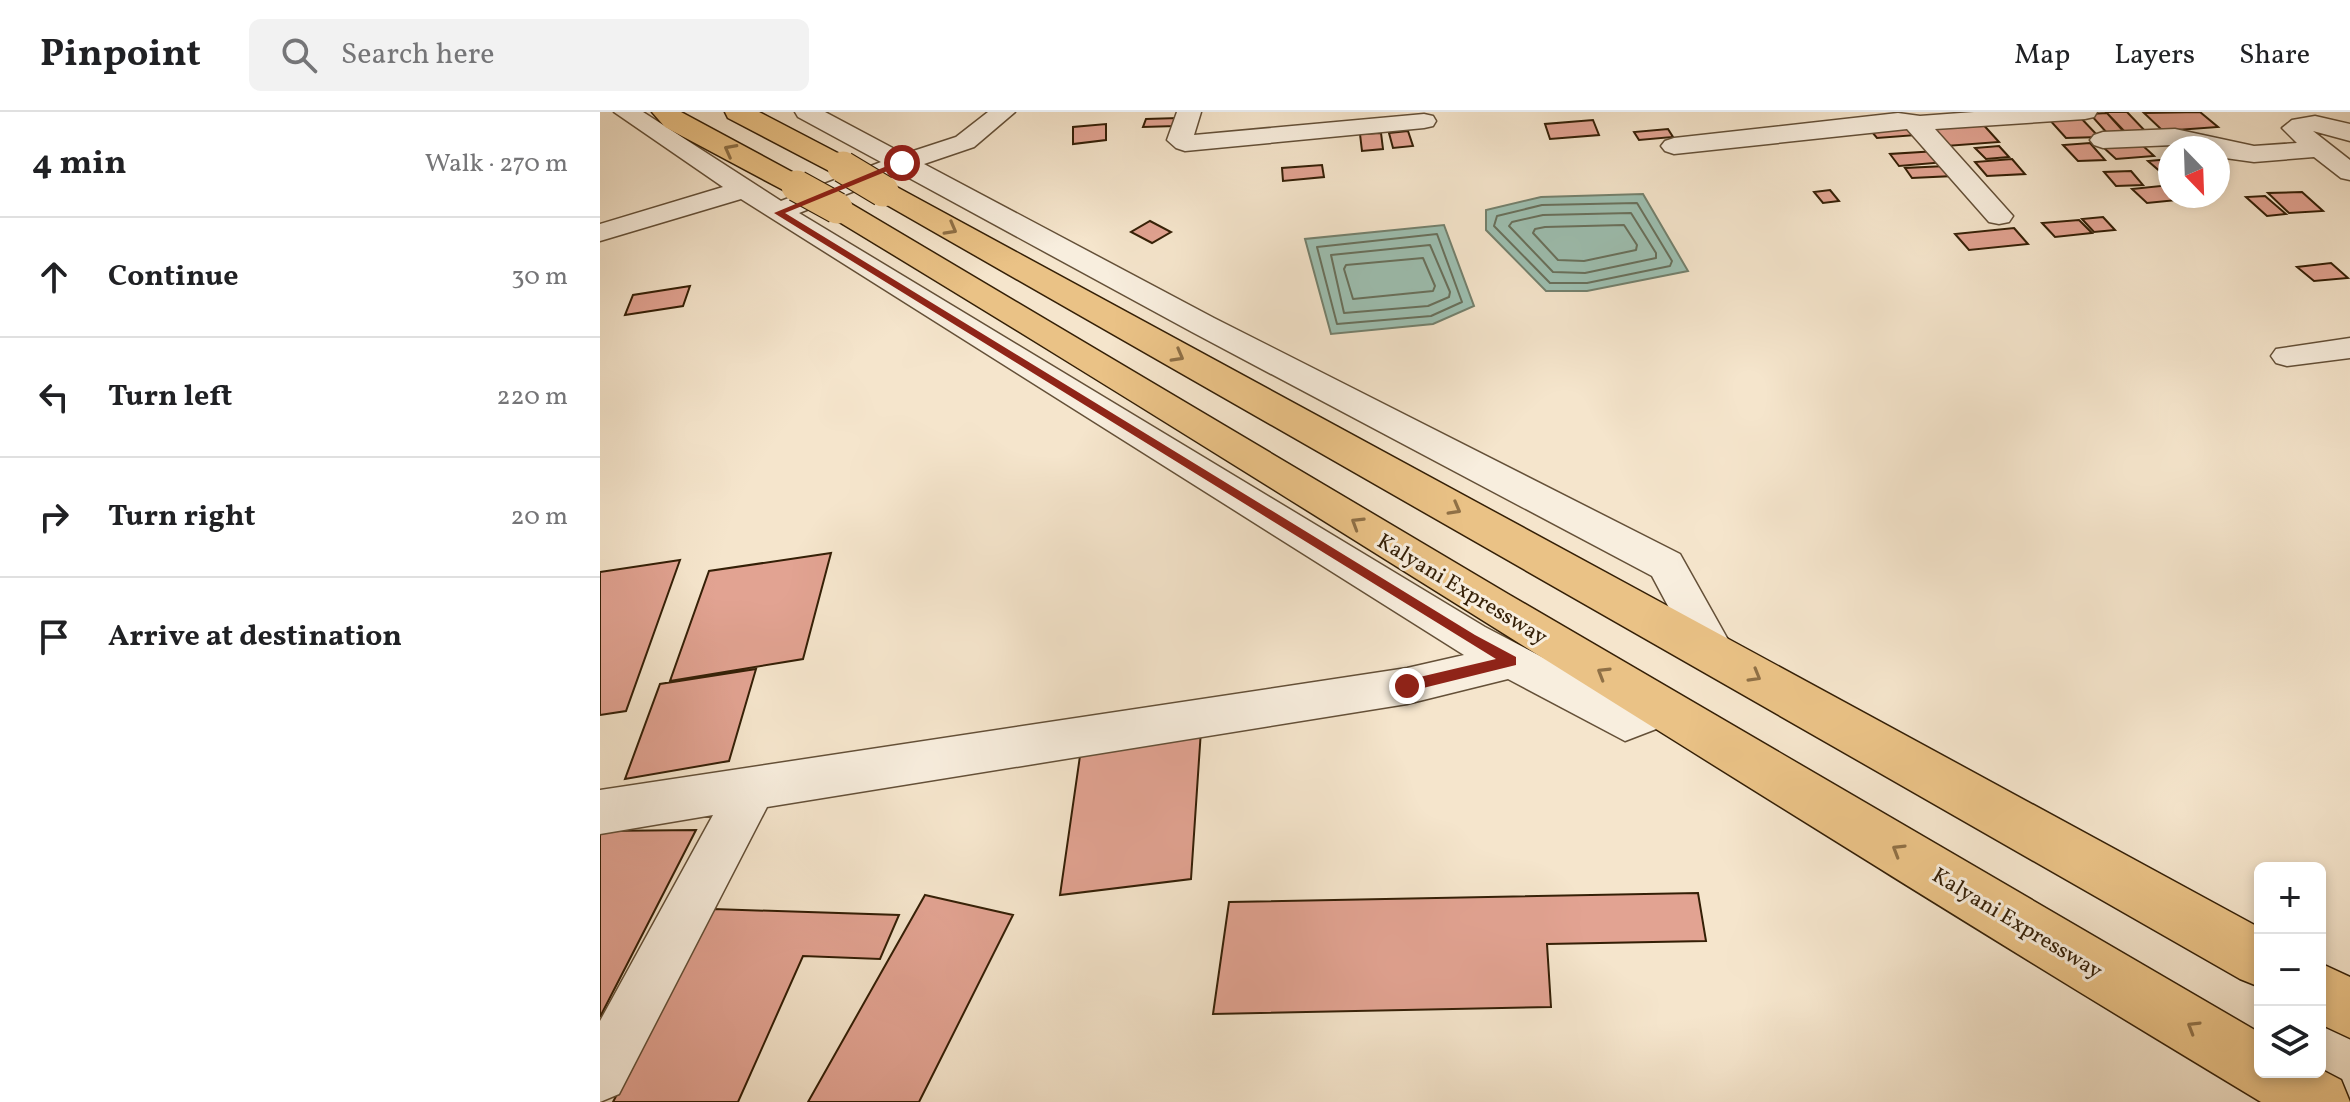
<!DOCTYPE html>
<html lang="en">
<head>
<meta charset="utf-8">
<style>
	:root { --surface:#fff; --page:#f2f2f2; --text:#202124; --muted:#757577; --line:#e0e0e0 }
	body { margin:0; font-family:Vollkorn,serif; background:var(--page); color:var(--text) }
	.controls { position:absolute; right:24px; bottom:24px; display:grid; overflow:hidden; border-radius:12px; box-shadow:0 4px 12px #0003 }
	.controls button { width:72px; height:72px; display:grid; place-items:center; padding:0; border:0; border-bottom:2px solid var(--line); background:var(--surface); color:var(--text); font:40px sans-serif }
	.compass { position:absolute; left:1558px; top:24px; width:72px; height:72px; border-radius:50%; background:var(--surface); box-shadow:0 4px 12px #0003; rotate:157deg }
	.stop { position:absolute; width:24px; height:24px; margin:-18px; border:6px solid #8f2418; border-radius:50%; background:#fff }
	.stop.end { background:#8f2418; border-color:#fff; box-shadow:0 2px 8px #0008 }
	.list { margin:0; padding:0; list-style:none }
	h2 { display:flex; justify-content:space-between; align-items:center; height:104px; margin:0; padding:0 32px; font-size:34px }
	h2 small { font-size:26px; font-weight:400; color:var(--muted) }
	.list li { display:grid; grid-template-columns:52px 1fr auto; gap:24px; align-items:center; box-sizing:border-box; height:120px; padding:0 32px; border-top:2px solid var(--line) }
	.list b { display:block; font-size:30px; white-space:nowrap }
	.list em { font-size:26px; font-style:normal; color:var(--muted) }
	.icon { flex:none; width:44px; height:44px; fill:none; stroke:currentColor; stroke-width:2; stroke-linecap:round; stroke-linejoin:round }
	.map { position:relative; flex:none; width:1750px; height:990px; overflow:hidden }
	header { display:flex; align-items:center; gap:48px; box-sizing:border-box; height:112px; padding:0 40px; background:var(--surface); border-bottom:2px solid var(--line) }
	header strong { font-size:38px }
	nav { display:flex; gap:44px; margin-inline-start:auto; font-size:28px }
	.search { width:560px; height:72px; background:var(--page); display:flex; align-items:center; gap:20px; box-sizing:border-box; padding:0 28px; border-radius:12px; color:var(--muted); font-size:30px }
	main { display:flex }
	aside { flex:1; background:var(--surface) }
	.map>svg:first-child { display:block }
	.water { fill:#9dc0b2; stroke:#73806d; stroke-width:2 }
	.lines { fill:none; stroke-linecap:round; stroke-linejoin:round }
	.shore { stroke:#68705c; stroke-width:2 }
	.building { fill:#e2a392; stroke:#341f06; stroke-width:2 }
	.minor-casing { stroke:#645038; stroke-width:3 }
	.highway-casing { stroke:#341f06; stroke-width:3 }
	.minor { fill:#f8eede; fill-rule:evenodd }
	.highway { fill:#eac286; fill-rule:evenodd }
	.highway-bridge-casing { stroke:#341f06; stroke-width:33; stroke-linecap:butt }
	.highway-bridge { stroke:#eac286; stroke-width:31 }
	.oneway { stroke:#8f7046 }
	.route { fill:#8f2418 }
	.labels { text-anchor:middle; stroke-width:6; stroke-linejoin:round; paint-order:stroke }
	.street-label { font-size:22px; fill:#341f06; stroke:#f8eede }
</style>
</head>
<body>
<header>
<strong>Pinpoint</strong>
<div class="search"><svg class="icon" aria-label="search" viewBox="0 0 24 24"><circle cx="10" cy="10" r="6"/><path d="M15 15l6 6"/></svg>Search here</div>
<nav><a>Map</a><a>Layers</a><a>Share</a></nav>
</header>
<main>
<aside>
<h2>4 min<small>Walk · 270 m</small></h2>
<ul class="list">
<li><svg class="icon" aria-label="ahead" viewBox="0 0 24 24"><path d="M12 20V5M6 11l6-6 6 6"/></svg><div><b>Continue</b></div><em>30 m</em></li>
<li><svg class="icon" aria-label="left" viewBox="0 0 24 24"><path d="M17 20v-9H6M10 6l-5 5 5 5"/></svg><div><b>Turn left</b></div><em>220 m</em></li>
<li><svg class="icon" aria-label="right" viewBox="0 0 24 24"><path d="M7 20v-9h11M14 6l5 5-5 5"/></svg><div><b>Turn right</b></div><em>20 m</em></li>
<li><svg class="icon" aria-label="arrive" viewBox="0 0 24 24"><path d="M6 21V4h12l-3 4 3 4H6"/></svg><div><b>Arrive at destination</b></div></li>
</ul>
</aside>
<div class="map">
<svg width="1750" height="990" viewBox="0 0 1750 990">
	<rect width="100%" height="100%" fill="#f5e5cc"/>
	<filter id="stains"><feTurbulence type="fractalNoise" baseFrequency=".0025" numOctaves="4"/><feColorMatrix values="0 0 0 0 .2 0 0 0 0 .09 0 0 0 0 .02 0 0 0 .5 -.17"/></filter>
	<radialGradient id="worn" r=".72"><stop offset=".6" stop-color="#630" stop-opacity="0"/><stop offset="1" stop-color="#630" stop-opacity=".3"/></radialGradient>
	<path class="water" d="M 1043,82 L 1088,159 L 987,179 L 946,179 L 886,118 L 886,98 L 941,85 Z
		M 844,113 L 874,194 L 833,212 L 731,222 L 705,127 Z"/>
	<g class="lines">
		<path class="shore" d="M 1037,91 L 1072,149 L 1070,154 L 987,171 L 950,171 L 894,114 L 897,104 L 942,93 Z
			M 1031,101 L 1056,141 L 1056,146 L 985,161 L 953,160 L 909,114 L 912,110 L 943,103 Z
			M 1024,113 L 1037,133 L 1036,138 L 984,149 L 958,148 L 933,121 L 935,117 L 945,115 Z
			M 837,122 L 862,190 L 831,204 L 737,212 L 717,135 Z
			M 830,133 L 850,180 L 849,185 L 828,194 L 744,201 L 731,143 Z
			M 823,146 L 835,174 L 833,179 L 753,187 L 744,157 L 746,153 Z"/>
	</g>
	<path class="building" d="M 1506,0 L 1527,0 L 1548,22 L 1527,22 Z
		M 1600,0 L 1618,15 L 1563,19 L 1544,1 Z
		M 1507,1 L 1525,21 L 1507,21 L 1490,2 Z
		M 1479,4 L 1499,25 L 1466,26 L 1447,5 Z
		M 578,6 L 576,14 L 543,15 L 546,7 Z
		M 993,8 L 999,23 L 950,27 L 945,12 Z
		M 1380,9 L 1399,30 L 1346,34 L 1328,13 Z
		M 1306,11 L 1317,23 L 1277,26 L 1267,14 Z
		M 506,12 L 506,28 L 473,32 L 473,15 Z
		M 1068,17 L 1073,25 L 1039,28 L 1034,20 Z
		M 808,19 L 813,34 L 793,36 L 789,21 Z
		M 781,21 L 783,37 L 762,39 L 760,22 Z
		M 1490,31 L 1505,48 L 1478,49 L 1463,33 Z
		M 1541,32 L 1554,44 L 1516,47 L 1503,35 Z
		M 1399,34 L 1409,45 L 1386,47 L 1375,36 Z
		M 1337,39 L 1346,50 L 1299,54 L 1290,42 Z
		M 1412,47 L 1425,62 L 1387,64 L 1375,50 Z
		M 1570,47 L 1570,68 L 1548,49 Z
		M 722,53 L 724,65 L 683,69 L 682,56 Z
		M 1346,54 L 1353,64 L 1312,66 L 1305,56 Z
		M 1531,59 L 1543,73 L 1516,74 L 1504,60 Z
		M 1570,73 L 1570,84 L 1617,84 L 1547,91 L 1532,77 Z
		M 1230,78 L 1239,89 L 1223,91 L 1214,80 Z
		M 1702,80 L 1723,99 L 1689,101 L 1668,81 Z
		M 1665,84 L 1686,102 L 1667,104 L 1646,85 Z
		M 1503,105 L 1515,118 L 1494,120 L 1482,107 Z
		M 1479,108 L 1492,121 L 1455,125 L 1442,111 Z
		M 550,109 L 571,120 L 552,131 L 531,120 Z
		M 1414,116 L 1428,132 L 1369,138 L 1355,122 Z
		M 1731,151 L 1748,166 L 1714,169 L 1697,155 Z
		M 90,174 L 83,194 L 25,203 L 33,183 Z
		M 231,441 L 203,547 L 70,569 L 109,459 Z
		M 80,448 L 26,599 L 0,603 L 0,460 Z
		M 156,557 L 129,649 L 25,667 L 60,572 Z
		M 601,618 L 591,767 L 460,783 L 482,630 Z
		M 96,718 L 0,905 L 0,719 Z
		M 1098,781 L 1106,829 L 947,832 L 951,895 L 613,902 L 629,790 Z
		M 325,783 L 413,803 L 319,990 L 208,990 Z
		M 113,797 L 299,803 L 280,847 L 203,844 L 138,990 L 13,990 Z"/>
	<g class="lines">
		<defs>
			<path id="minor" d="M 14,0 L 43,0 L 181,89 L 281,50 L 198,5 L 195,0 L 225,0 L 304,42 L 356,25 L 388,0 L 415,0 L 374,35 L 324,52 L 614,206 L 1080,442 L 1136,542 L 1130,554 L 1115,559 L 1100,554 L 1052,464 L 592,220 L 300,61 L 199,101 L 885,515 L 1028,590 L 1062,577 L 1077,583 L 1084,596 L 1077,609 L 1025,629 L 908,567 L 807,592 L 167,695 L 19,982 L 0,990 L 0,909 L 113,703 L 0,722 L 0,678 L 807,556 L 864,543 L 141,87 L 0,129 L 0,112 L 123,75 Z
				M 577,0 L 601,0 L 594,23 L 824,2 L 833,4 L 836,9 L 833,14 L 824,16 L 585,39 L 576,36 L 567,28 Z
				M 1374,0 L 1497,0 L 1494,5 L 1485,7 L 1335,17 L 1413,104 L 1409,110 L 1399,112 L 1389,110 L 1307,17 L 1074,42 L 1065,39 L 1061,34 L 1065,29 L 1074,26 L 1298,1 L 1320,4 Z
				M 1715,4 L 1750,12 L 1750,29 L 1713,19 L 1750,48 L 1750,68 L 1741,66 L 1714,45 L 1654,50 L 1618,45 L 1618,36 L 1587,36 L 1574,33 L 1503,36 L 1494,33 L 1490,28 L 1494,23 L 1503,20 L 1575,17 L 1654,34 L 1697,31 L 1682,16 L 1692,8 Z
				M 1750,226 L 1750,246 L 1687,254 L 1676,251 L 1671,244 L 1676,237 Z"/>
			<path id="highway" d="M 52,0 L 81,0 L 207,68 L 212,74 L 207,80 L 197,83 L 187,80 L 65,15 Z
				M 125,0 L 159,0 L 253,49 L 257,55 L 253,61 L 243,64 L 233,61 L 128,6 Z
				M 283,70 L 293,73 L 1660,816 L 1660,875 L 1640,867 L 273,85 L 268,79 L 273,73 Z
				M 237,87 L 248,90 L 908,482 L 1660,921 L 1660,960 L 1720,960 L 1720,957 L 1741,968 L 1750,990 L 1661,990 C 1180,701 708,393 226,102 L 222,96 L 226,90 Z
				M 1720,851 L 1750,865 L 1750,926 L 1720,912 Z"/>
		</defs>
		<use href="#minor" class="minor-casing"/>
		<use href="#highway" class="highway-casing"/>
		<use href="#minor" class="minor"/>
		<use href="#highway" class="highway"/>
		<defs>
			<path id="highway-bridge" d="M 243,55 L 283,79
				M 197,74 L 237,96"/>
		</defs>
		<use href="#highway-bridge" class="highway-bridge-casing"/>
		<use href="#highway-bridge" class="highway-bridge"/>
	</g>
	<defs><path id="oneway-chevron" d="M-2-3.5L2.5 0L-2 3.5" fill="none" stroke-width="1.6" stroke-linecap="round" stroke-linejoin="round" transform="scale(2)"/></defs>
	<g class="oneway">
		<use href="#oneway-chevron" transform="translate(130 38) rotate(-152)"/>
		<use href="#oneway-chevron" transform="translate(351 117) rotate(29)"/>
		<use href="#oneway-chevron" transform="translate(578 244) rotate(29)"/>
		<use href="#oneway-chevron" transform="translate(855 397) rotate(29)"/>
		<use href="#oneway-chevron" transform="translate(757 411) rotate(-148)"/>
		<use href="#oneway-chevron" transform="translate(1003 561) rotate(-149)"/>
		<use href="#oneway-chevron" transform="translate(1155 564) rotate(30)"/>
		<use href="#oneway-chevron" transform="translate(1298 738) rotate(-149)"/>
		<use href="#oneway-chevron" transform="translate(1593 915) rotate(-149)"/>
	</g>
	<path class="route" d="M 299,49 L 307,51 L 185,101 L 875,523 L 916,545 L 916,553 L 807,580 L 802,578 L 802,570 L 807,568 L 896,547 L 174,101 Z"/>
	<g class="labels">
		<g class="street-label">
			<text transform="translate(863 476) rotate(31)" y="8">Kalyani Expressway</text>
			<text transform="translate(1418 810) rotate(31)" y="8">Kalyani Expressway</text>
		</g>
	</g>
	<rect width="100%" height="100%" filter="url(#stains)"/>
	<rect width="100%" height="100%" fill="url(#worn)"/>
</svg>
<div class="controls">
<button>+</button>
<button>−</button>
<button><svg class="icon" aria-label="layers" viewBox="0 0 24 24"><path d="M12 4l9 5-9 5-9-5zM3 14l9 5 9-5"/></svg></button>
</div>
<svg class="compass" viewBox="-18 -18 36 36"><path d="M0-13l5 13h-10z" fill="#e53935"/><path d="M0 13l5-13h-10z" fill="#757577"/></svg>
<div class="stop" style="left:302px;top:51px"></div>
<div class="stop end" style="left:807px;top:574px"></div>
</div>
</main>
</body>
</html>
